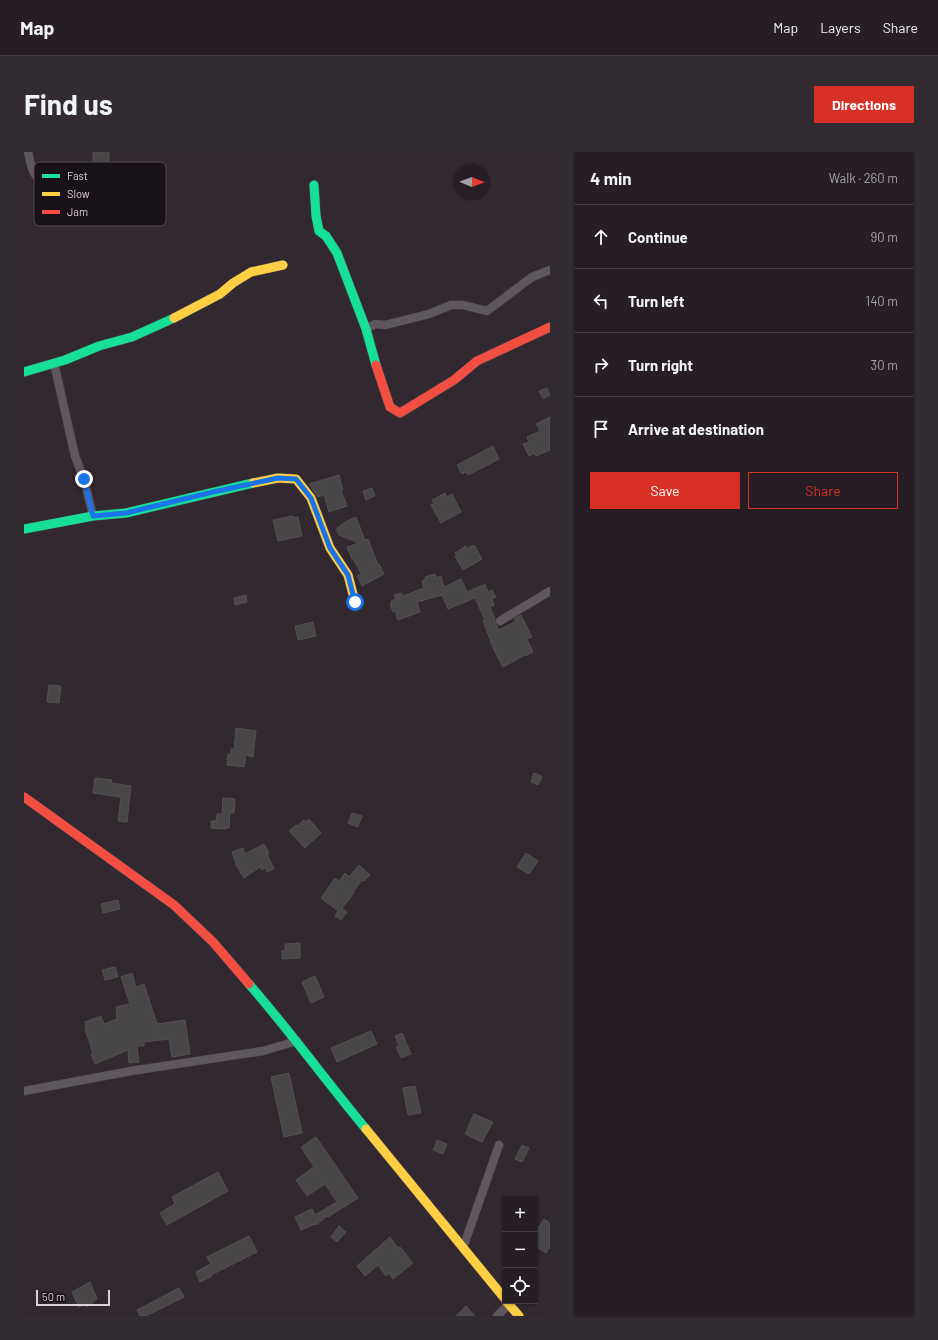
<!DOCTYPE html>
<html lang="en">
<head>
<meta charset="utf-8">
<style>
	:root { --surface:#261e24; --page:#322b31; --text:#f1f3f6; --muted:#a4a2a6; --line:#423c41; --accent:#d93025 }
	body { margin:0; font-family:Barlow,sans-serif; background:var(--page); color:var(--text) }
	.controls { position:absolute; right:12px; bottom:12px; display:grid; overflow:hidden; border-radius:0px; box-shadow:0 1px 3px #0004 }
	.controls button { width:36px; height:36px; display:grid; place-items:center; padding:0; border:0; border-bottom:1px solid var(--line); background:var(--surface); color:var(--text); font:20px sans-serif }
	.compass { position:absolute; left:430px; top:12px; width:36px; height:36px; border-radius:50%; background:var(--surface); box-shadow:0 1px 3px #0004; rotate:91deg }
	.scale { position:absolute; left:12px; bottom:10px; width:74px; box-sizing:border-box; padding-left:4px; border:2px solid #ddd2db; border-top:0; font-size:11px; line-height:14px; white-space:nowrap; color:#ddd2db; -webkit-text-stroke:3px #181117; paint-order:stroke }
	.stop { position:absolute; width:12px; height:12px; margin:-9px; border:3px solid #1a73e8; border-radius:50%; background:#fff }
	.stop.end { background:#1a73e8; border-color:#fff; box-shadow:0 1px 4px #0008 }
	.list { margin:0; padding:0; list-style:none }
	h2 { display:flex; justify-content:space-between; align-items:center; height:52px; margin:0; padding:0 16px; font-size:17px }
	h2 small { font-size:13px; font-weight:400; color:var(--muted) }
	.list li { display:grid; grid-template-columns:26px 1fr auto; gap:12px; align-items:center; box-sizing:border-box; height:64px; padding:0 16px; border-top:1px solid var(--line) }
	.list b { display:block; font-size:15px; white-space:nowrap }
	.list em { font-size:13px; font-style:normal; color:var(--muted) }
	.actions { display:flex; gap:8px; padding:12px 16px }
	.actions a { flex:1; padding:9px 0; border:1px solid var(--accent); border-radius:0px; text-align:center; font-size:14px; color:var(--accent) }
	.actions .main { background:var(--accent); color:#fff }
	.icon { flex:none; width:22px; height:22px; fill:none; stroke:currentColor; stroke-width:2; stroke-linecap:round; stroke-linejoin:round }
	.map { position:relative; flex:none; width:526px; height:1164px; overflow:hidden; border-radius:0px }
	header { display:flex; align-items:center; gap:24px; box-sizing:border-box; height:56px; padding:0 20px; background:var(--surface); border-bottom:1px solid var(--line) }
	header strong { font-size:19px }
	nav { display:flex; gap:22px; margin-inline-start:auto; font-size:14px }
	.intro { display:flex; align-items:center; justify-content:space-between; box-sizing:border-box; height:96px; padding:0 24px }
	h1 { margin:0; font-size:28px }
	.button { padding:10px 18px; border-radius:0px; background:var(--accent); color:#fff; font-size:14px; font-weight:700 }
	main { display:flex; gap:24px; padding:0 24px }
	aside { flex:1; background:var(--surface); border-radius:0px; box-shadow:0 1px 3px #0004 }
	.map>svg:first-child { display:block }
	.building { fill:#484646; stroke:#535150 }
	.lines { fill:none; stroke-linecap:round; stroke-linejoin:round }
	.street-casing { stroke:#4c444b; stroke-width:9 }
	.fast-casing { stroke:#4c444b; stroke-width:10 }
	.slow-casing { stroke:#4c444b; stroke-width:10 }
	.jam-casing { stroke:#4c444b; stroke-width:10 }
	.street { stroke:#5e575d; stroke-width:8 }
	.fast { stroke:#16e098; stroke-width:9 }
	.slow { stroke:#ffcf43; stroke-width:9 }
	.jam { stroke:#f24e42; stroke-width:9 }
	.route { stroke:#1a73e8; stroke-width:5 }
	.key { fill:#181117; stroke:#534b52; stroke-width:1 }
	.key-label { font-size:11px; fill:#ddd2db }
</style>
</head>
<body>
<header>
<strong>Map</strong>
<nav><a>Map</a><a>Layers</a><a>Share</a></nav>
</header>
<div class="intro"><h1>Find us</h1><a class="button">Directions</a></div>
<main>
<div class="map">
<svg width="526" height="1164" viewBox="0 0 526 1164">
	<rect width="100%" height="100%" fill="#322830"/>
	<path class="building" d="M 69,0 L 85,0 L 85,13 L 69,13 Z
		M 523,236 L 526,243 L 519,247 L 515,239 Z
		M 526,265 L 526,298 L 512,304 L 510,302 L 505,304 L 499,292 L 505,290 L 503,285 L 516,279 L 512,272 Z
		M 469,294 L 475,307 L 444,323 L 442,320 L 438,322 L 433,313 Z
		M 315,323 L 319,338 L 317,338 L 323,354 L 305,360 L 300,343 L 294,345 L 285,332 Z
		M 348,336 L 351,344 L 342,348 L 339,339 Z
		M 421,341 L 423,345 L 428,342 L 437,360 L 417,371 L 407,353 L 410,352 L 408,348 Z
		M 269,364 L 269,366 L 274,365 L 278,384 L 254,389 L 249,368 Z
		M 332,365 L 341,388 L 344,387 L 354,413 L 355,412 L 360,422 L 338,434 L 333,424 L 337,422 L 329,406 L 328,407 L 323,395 L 335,391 L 315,383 L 313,379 L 313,376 L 321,370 Z
		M 450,393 L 458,407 L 439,418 L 431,404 L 433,403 L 431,401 L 442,394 L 443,397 Z
		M 411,422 L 412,426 L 417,424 L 420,435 L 437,427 L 443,440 L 461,432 L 464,440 L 468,438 L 472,445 L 468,447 L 470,453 L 466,455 L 471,467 L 471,471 L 475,478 L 492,469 L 490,467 L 497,463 L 508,485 L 503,487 L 509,500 L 502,504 L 501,503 L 479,515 L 470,498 L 459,469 L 461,468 L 451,446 L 424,457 L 418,443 L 393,450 L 396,460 L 374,468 L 371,459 L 369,460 L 366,452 L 368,452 L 367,449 L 372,447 L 370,443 L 378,441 L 379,444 L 400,436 L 398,429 L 401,428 L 401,425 Z
		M 222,443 L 223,450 L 211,453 L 210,446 Z
		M 289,470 L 292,484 L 274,488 L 271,474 Z
		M 25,533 L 37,534 L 35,551 L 23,550 Z
		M 212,576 L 232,579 L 229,605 L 222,603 L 220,615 L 203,613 L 204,602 L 207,603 L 207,597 L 210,597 Z
		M 510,621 L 518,624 L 514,633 L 507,630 Z
		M 71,626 L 88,628 L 87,631 L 107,634 L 103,670 L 94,669 L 97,645 L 69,641 Z
		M 199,646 L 211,647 L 210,661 L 206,661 L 205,676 L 202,676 L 202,677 L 187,676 L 187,669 L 192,669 L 193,662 L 198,662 Z
		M 328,661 L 338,664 L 334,675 L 324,671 Z
		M 285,667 L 297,681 L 281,696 L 265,679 L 272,673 L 273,674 L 280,668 L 281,670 Z
		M 240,692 L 245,701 L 243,702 L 250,717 L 243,720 L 241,716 L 238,718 L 236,715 L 220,726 L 213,715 L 208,700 L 219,696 L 221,702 Z
		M 502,701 L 514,709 L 505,722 L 493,715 Z
		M 335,713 L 346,723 L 340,729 L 338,728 L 329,740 L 330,741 L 318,756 L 323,760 L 317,768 L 311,764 L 314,759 L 297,746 L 311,726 L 315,729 L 321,721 L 325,725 Z
		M 94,748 L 96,757 L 79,761 L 77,752 Z
		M 276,791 L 276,806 L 258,807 L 258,799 L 261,799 L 261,792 Z
		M 91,815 L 94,825 L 81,828 L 78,818 Z
		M 108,821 L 112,835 L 120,832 L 133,872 L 161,868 L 166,902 L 148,905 L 145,887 L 120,890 L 120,894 L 113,894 L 115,910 L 105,911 L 104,898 L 71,912 L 67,902 L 69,901 L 61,877 L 62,877 L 61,870 L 77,864 L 80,872 L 93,867 L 92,855 L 106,852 L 97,825 Z
		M 291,824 L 300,845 L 287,851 L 278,830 Z
		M 347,879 L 353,892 L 313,910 L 307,896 Z
		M 378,881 L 387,902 L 377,906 L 372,895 L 375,894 L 371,884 Z
		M 265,921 L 278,981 L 260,985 L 247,925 Z
		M 391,934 L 397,961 L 384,963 L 379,936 Z
		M 450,962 L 469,970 L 458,990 L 441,982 Z
		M 292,985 L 334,1046 L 304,1065 L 303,1064 L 292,1073 L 291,1072 L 277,1078 L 271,1065 L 288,1057 L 291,1063 L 313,1050 L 301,1032 L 283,1044 L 272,1028 L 290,1015 L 277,995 Z
		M 413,988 L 423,992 L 419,1002 L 409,998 Z
		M 498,993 L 505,996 L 498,1010 L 491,1007 Z
		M 194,1020 L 204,1039 L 143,1073 L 136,1061 L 151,1052 L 148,1045 Z
		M 520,1067 L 526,1071 L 526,1095 L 522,1101 L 511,1094 L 511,1081 Z
		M 315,1074 L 322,1080 L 313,1090 L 307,1085 Z
		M 225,1084 L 233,1100 L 187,1123 L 188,1124 L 176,1130 L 172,1120 L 187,1112 L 183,1105 Z
		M 366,1085 L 374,1096 L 376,1095 L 389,1111 L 369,1127 L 365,1121 L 362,1124 L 354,1113 L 341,1124 L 333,1114 Z
		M 66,1130 L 73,1147 L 70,1149 L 70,1150 L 62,1155 L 61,1152 L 55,1155 L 48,1140 Z
		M 155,1136 L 160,1145 L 122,1164 L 116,1164 L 113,1158 Z
		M 442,1154 L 451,1164 L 432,1164 Z"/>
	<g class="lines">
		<defs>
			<path id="street" d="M 4,0 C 7,12 8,27 22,30 L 95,26
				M 342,177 L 351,172 L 361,173 L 405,162 L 427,153 L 439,153 L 463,159 L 508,125 L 526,118
				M 30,211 L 51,304 L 60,327 L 69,364
				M 476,469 L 526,439
				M 0,939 L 107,919 L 239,899 L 273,889
				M 439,1096 L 475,993
				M 473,1164 L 485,1152"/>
			<path id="fast" d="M 290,33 L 292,64 L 295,79 L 302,84 L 313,101 L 342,177 L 352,213
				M 0,220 L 41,208 L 75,194 L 108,185 L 150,166
				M 0,377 L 69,364 L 102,361 L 229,331
				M 225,832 C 266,879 302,929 342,977"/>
			<path id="slow" d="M 150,166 L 196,142 L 209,131 L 227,120 L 259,113
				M 229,331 L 254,326 L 272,327 L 287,346 L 306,396 L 324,423 L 331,450
				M 342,977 L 481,1147
				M 482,1149 L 495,1164"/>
			<path id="jam" d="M 352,213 L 366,255 L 376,261 L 430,228 L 453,209 L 526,175
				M 0,645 L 150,753 L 189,790 L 225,832"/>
		</defs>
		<use href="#street" class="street-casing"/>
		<use href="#fast" class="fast-casing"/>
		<use href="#slow" class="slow-casing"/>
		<use href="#jam" class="jam-casing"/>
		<use href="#street" class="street"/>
		<use href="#fast" class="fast"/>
		<use href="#slow" class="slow"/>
		<use href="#jam" class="jam"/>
	</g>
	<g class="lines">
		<path class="route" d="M 60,327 L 69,364 L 102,361 L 189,340 L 254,326 L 272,327 L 287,346 L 306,396 L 324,423 L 331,450"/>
	</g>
	<rect x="10" y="10" width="132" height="64" rx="6" class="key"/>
	<rect x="18" y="22" width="18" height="4" fill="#16e098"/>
	<rect x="18" y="40" width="18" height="4" fill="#ffcf43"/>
	<rect x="18" y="58" width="18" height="4" fill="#f24e42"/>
	<g class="key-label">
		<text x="43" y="28">Fast</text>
		<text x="43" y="46">Slow</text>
		<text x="43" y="64">Jam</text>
	</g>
</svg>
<div class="controls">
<button>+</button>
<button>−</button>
<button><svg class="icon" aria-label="locate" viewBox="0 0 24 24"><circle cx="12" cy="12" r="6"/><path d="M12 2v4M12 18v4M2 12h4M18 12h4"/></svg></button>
</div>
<svg class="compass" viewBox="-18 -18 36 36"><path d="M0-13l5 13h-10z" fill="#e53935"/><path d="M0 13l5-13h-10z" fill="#a4a2a6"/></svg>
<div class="scale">50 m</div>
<div class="stop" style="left:331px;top:450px"></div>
<div class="stop end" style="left:60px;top:327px"></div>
</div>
<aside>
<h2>4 min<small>Walk · 260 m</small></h2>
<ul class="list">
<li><svg class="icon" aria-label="ahead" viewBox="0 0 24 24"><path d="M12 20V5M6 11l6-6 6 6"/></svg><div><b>Continue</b></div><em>90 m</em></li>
<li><svg class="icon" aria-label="left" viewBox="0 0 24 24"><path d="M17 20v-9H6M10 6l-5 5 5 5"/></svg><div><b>Turn left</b></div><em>140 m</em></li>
<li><svg class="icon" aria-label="right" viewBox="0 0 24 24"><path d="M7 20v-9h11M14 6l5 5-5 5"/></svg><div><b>Turn right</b></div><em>30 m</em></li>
<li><svg class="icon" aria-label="arrive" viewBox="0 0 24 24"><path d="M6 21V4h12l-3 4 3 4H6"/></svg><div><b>Arrive at destination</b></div></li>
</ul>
<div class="actions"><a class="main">Save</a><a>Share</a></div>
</aside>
</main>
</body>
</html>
